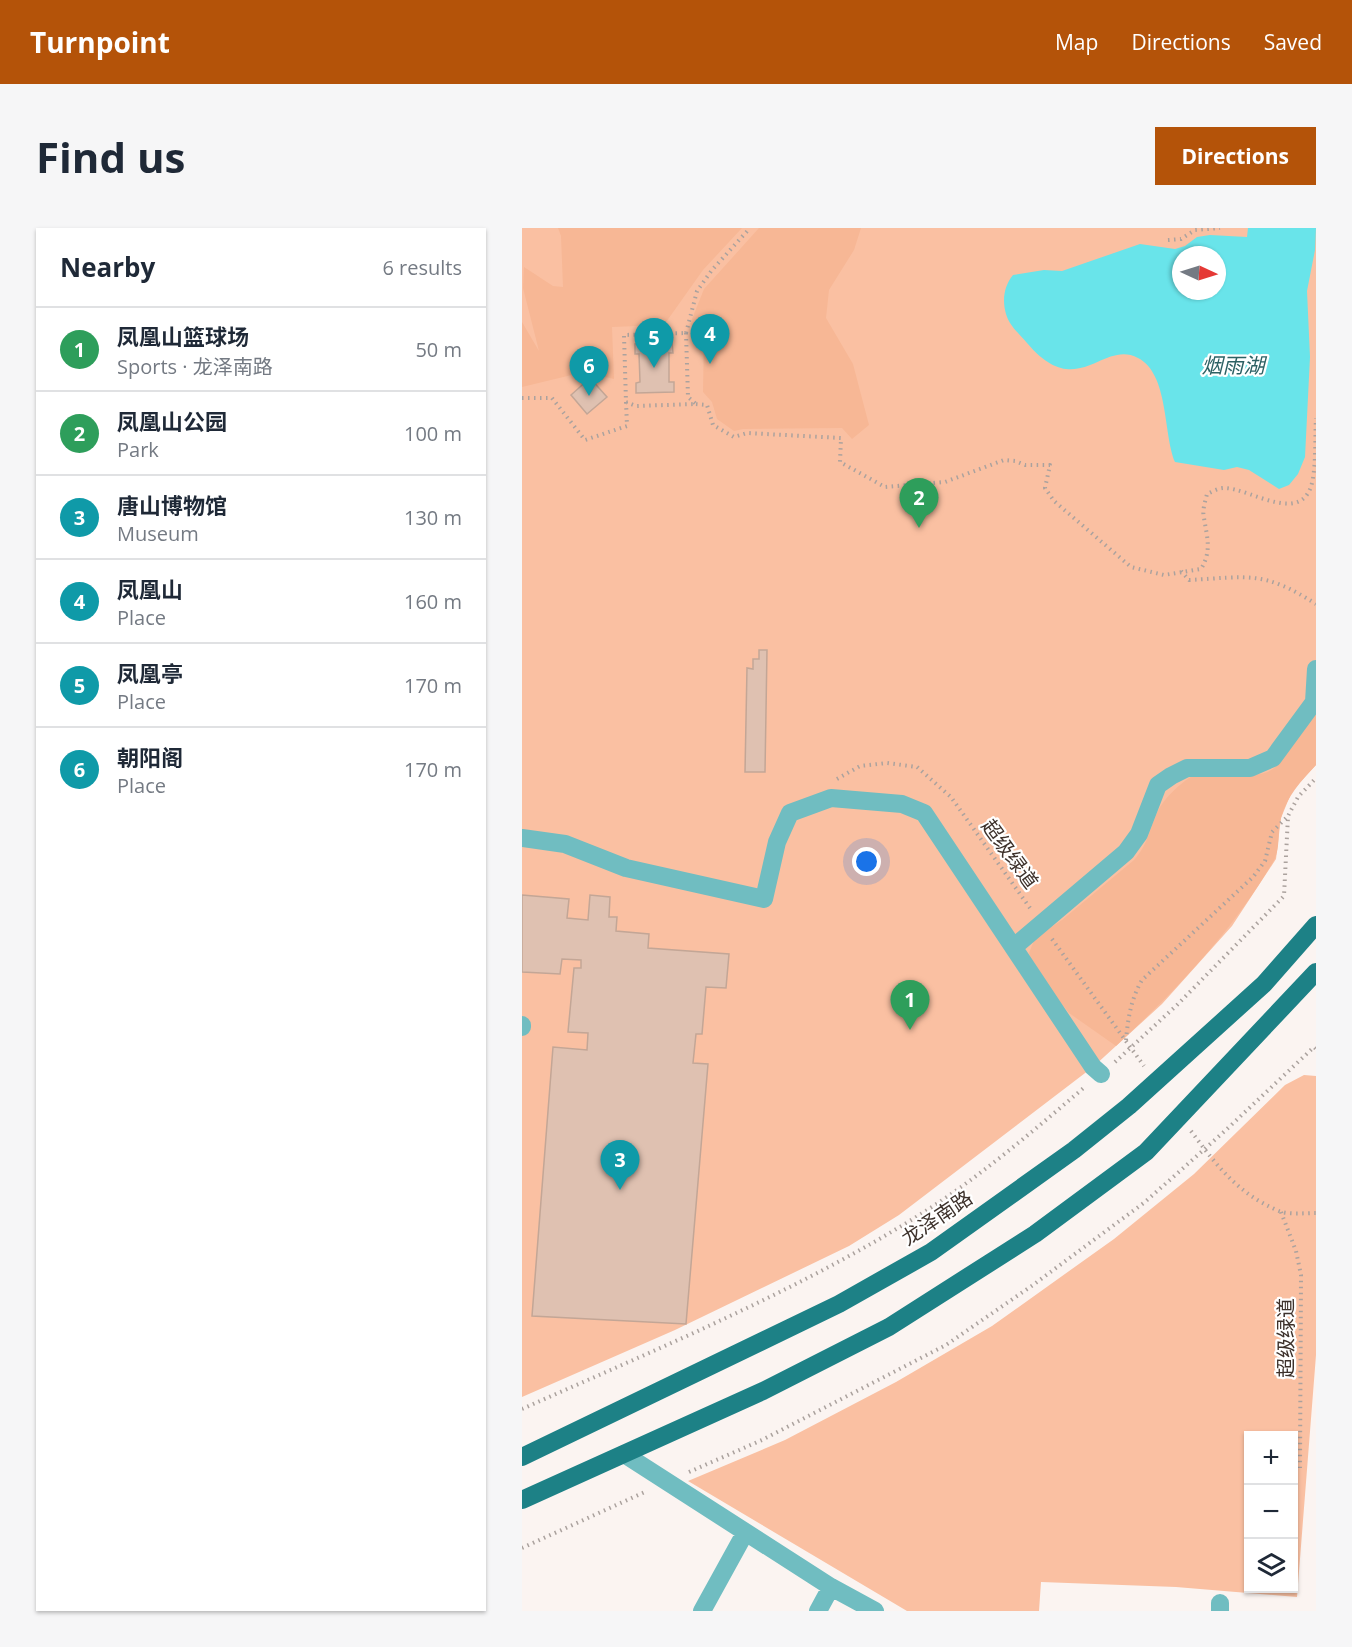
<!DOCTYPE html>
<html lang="en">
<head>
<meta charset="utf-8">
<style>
	:root { --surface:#fff; --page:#f6f6f7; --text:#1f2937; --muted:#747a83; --line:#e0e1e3; --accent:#b45309 }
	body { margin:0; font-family:"Open Sans","Noto Sans SC",sans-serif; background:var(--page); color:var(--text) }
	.controls { position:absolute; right:18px; bottom:18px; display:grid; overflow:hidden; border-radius:0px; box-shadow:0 2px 4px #0004 }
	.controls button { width:54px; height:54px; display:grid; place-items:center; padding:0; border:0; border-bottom:2px solid var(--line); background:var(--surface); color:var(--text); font:30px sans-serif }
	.compass { position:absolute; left:650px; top:18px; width:54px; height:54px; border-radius:50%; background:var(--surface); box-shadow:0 2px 4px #0004; rotate:94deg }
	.you { position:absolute; left:345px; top:634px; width:21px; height:21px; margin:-15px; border:4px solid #fff; border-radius:50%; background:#1a73e8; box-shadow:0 0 0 9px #1a73e833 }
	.badge { display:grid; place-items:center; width:39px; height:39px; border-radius:50%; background:var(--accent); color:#fff; font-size:20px; font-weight:700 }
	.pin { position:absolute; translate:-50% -50px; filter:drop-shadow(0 2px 3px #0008) }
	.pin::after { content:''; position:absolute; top:32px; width:21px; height:18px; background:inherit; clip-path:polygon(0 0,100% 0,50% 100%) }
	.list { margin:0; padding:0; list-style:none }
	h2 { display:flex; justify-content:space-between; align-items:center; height:78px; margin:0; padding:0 24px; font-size:26px }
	h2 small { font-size:20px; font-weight:400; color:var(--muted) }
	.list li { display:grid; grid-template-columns:39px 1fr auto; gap:18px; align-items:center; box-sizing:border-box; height:84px; padding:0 24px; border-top:2px solid var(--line) }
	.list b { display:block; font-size:22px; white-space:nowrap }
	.list p { margin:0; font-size:20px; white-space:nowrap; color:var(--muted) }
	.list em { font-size:20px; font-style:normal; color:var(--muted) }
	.icon { flex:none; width:33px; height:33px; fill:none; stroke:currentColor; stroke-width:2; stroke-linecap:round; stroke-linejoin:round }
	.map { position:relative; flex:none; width:794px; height:1383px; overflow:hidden; border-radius:0px }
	header { display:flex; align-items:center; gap:36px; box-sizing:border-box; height:84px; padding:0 30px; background:var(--accent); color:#fff }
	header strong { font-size:28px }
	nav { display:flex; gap:33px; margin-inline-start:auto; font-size:21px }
	.intro { display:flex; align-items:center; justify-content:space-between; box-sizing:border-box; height:144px; padding:0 36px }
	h1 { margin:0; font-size:42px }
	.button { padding:15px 27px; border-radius:0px; background:var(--accent); color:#fff; font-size:21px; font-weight:700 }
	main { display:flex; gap:36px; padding:0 36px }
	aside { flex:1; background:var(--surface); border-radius:0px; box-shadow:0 2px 4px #0004 }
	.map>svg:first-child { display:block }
	.green { fill:#fac0a2; fill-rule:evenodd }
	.forest { fill:#f7b795 }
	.water { fill:#69e4ea; fill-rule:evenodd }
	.building { fill:#dfc1b1; stroke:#c3a696; stroke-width:1.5 }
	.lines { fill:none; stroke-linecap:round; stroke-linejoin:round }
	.path { stroke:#aba29e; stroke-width:4; stroke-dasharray:1.5 4.5; stroke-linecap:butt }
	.minor { stroke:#70bdc1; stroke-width:18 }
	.major { stroke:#1d8186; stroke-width:18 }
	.labels { text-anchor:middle; stroke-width:4.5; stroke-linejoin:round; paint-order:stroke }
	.street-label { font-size:20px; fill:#3d312b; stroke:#fff }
	.water-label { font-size:21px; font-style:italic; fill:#2d6164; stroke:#fff }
</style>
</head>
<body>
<header>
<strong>Turnpoint</strong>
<nav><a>Map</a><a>Directions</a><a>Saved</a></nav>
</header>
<div class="intro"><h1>Find us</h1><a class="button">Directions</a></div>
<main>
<aside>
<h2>Nearby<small>6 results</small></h2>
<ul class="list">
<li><span class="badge" style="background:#2e9e5b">1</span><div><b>凤凰山篮球场</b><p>Sports · 龙泽南路</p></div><em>50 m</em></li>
<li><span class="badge" style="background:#2e9e5b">2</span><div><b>凤凰山公园</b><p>Park</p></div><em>100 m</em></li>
<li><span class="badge" style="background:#0f9aa8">3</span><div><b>唐山博物馆</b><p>Museum</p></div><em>130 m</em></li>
<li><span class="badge" style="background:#0f9aa8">4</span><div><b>凤凰山</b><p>Place</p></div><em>160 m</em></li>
<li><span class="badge" style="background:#0f9aa8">5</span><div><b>凤凰亭</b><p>Place</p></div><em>170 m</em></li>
<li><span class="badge" style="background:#0f9aa8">6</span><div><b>朝阳阁</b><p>Place</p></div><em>170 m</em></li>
</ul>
</aside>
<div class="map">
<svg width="794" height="1383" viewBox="0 0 794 1383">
	<rect width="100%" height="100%" fill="#fbf4f1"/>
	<path class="green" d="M 0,0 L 794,0 L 794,537 L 770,563 L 759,590 L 754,631 L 710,698 L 640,776 L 571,839 L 377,987 L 327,1018 L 153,1102 L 0,1169 ZM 659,27 L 695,27 L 695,63 L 659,63 Z
		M 782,847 L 794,848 L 794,1127 L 775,1369 L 654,1359 L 519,1354 L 517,1383 L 385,1383 L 166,1253 L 263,1212 L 374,1154 L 470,1098 L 592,1011 L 672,946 L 763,857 ZM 726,1208 L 772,1208 L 772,1360 L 726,1360 Z"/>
	<path class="forest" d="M 36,0 L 220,0 L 181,42 L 142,97 L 90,99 L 92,151 L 62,144 L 0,159 L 0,94 L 17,123 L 1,60 L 2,39 L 31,58 L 41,59 L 39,8 Z
		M 237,0 L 339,0 L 332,22 L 307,62 L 304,90 L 331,136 L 347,197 L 330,211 L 320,200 L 221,201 L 212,203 L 195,191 L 190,174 L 181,164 L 182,107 L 168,96 L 182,61 Z
		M 794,480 L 794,537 C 779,553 765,568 759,590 C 755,603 759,622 751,634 C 709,705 654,762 594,818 L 547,785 L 511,740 L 507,725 L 513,710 L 540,692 L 612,632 C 627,616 628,597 638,579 C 645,568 657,557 667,550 C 689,534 733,557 752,540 C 767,527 782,497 794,480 Z"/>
	<path class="water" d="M 726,0 L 794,0 L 793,22 L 785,63 L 788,129 L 783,229 L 776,246 L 767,257 L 757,261 L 727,242 L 715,239 L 702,242 L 653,234 C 641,205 647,146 616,130 C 580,111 556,175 505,115 C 497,105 488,99 484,86 C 480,72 482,58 491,47 L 522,42 L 540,43 L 618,16 L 653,21 L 663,18 L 675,9 L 688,7 L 725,9 ZM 659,27 L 695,27 L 695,63 L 659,63 Z"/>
	<path class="building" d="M 150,114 L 151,125 L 147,125 L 147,154 L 152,154 L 152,164 L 114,165 L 114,155 L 118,154 L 117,126 L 113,126 L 113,116 Z
		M 68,150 L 85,169 L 65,186 L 49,167 Z
		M 237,422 L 245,422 L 243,544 L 223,544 L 225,440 L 231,441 L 231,431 L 237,431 Z
		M 0,667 L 47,671 L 45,690 L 66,692 L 68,667 L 88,669 L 87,689 L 95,689 L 94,703 L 127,706 L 126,720 L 207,726 L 204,760 L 184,759 L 180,806 L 174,806 L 171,835 L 186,836 L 164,1096 L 10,1088 L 31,819 L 65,822 L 66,805 L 46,804 L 52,740 L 59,740 L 59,732 L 40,731 L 38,746 L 0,744 Z"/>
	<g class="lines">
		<path class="path" d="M 646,12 L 659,11 L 673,2 L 698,0
			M 164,105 L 166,169 L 174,176 L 114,178 L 104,174 L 102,107 Z
			M 164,105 L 175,63 L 190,42 L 228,0
			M 0,170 L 30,170 L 63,212 L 105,198 L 104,174
			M 174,176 L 185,177 L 191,197 L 212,209 L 225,205 L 319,210 L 318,234 L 363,259 L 423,254 L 482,232 L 493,233 L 503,237 L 528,237 L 523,260 L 532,273 L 609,339 L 642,347 L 679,341 C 690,323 685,309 682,290 C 680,283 683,274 685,266 C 690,264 696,260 702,260 C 729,260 783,301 791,250 C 794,231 793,210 794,190
			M 659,343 L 667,352 C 726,349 741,342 794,376
			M 315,551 L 338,538 L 365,535 L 395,539 L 429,569 L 508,680
			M 530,711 L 622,838
			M 604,812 C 606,790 609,771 620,752 L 731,649 L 743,633 L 750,604 L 765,589
			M 593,834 L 655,777 L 762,668 L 766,588 L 776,569 L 794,550
			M 669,903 C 694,937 716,966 757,983 C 767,987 783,985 794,985
			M 759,984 L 774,1023 L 779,1047 L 778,1240
			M 0,1181 C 135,1121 274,1064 399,986 C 458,949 511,903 564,858
			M 167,1244 L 240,1212 L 424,1117 L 511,1057 L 623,974 L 705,901 L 792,819 L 794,821
			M 0,1320 L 125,1263"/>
		<path class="minor" d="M 0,610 L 43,616 L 104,640 L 242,671 L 255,614 L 268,585 L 309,570 L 380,576 L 402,585 L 571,839 L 579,846
			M 492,719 L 604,624 L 617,606 L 636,557 L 649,548 L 665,540 L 728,540 L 751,530 L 792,474 L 794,441
			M 0,797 L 0,799
			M 102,1226 L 309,1359 L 353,1383
			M 180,1383 L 223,1305
			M 296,1383 L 309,1359
			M 698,1383 L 698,1375"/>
		<path class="major" d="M 0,1229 L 317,1076 L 409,1024 L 552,922 L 607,878 L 742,756 L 794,697
			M 0,1272 L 241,1163 L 367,1099 L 513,1006 L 624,924 L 794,744"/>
	</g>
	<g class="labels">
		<g class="street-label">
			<text transform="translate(488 626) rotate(54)" y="7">超级绿道</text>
			<text transform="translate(415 990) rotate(-34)" y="7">龙泽南路</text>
			<text transform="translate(764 1110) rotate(-90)" y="7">超级绿道</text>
		</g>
		<g class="water-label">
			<text x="711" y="145">烟雨湖</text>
		</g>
	</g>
</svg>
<div class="controls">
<button>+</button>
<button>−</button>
<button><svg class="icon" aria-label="layers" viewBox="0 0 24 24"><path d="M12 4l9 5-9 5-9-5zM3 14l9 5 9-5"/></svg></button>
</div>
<svg class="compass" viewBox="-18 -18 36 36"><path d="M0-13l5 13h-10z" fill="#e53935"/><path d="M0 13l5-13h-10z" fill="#747a83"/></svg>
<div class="you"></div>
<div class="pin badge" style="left:388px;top:802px;background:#2e9e5b">1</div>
<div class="pin badge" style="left:397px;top:300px;background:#2e9e5b">2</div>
<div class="pin badge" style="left:98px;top:962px;background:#0f9aa8">3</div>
<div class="pin badge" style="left:188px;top:136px;background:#0f9aa8">4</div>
<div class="pin badge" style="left:132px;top:140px;background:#0f9aa8">5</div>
<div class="pin badge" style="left:67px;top:168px;background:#0f9aa8">6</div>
</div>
</main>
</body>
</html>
